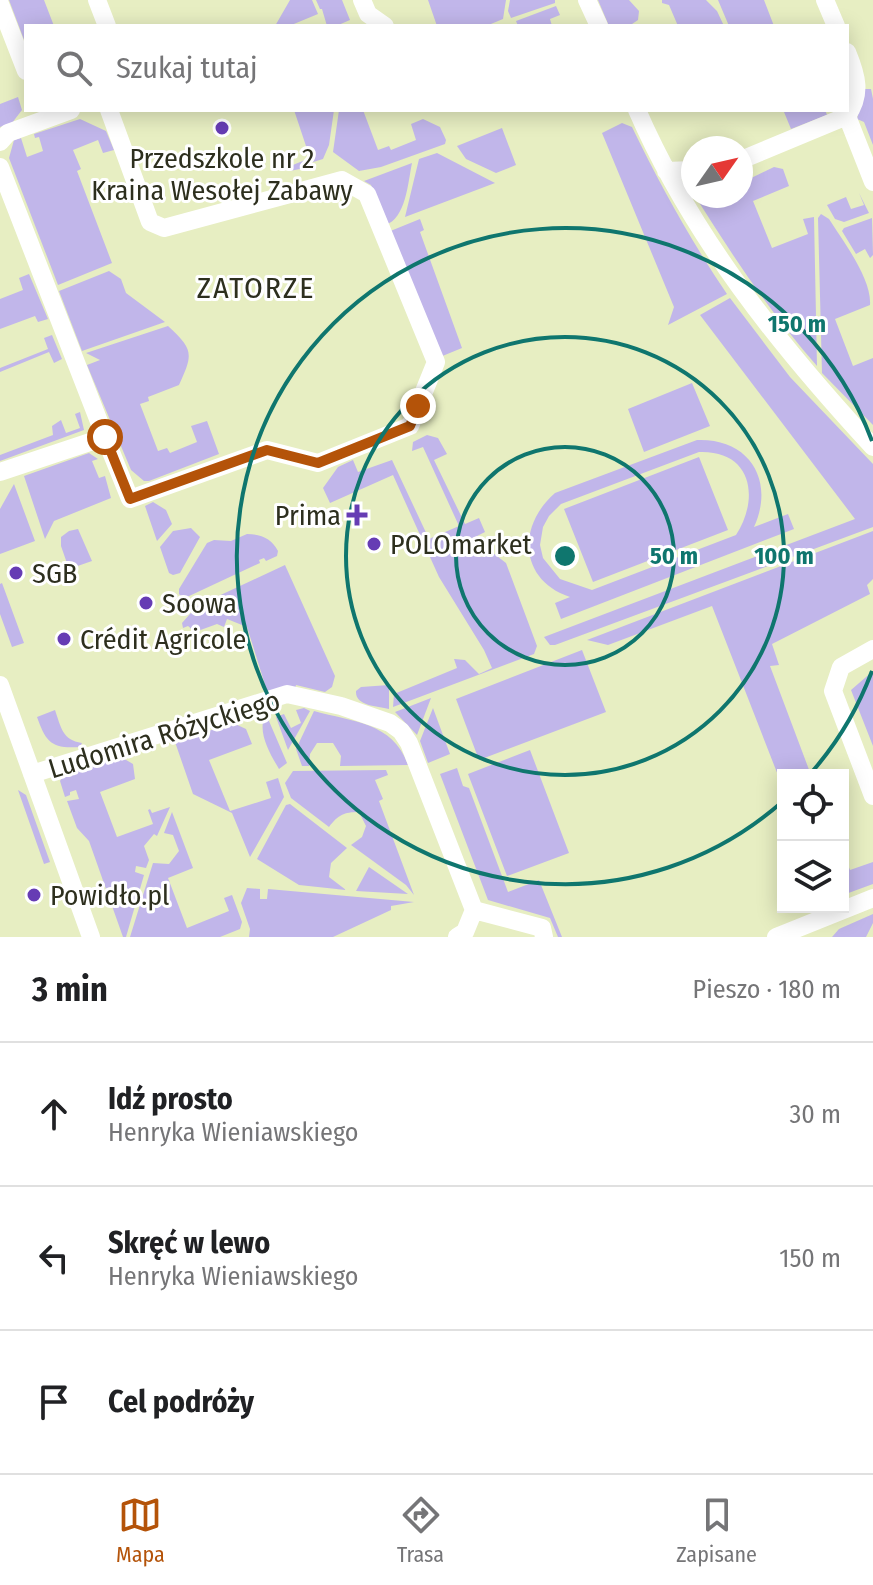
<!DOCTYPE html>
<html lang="pl">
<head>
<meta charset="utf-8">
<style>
	:root { --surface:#fff; --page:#f2f2f2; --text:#202124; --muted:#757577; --line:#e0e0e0; --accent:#b45309 }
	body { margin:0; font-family:"Fira Sans Condensed",sans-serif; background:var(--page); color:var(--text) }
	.controls { position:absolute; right:24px; bottom:24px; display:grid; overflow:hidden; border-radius:0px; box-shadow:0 4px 20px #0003 }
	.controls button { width:72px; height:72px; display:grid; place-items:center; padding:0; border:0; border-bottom:2px solid var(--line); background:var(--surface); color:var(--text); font:40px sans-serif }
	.compass { position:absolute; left:681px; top:136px; width:72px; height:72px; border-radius:50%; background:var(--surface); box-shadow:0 4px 20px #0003; rotate:56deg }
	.stop { position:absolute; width:24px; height:24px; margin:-18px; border:6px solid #b45309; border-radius:50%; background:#fff }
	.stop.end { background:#b45309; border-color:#fff; box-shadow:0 2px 8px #0008 }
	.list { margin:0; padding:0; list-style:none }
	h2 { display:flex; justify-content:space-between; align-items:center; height:104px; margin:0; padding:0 32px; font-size:34px }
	h2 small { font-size:26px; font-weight:400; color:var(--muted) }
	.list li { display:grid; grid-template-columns:52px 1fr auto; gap:24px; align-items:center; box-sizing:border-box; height:144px; padding:0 32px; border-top:2px solid var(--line) }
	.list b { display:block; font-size:30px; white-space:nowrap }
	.list p { margin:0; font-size:26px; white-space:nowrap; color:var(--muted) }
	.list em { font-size:26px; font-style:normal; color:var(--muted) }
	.icon { flex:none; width:44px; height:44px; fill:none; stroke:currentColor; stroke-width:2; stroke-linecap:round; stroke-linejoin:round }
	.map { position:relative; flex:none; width:873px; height:937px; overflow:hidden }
	.search { position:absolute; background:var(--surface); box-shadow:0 4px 20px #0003; left:24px; right:24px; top:24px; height:88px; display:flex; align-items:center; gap:20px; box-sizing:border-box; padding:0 28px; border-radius:0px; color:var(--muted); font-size:30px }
	.sheet { height:536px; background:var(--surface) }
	nav { display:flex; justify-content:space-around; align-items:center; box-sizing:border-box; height:112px; border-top:2px solid var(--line); background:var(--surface); font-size:22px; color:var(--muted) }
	nav a { display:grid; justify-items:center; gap:4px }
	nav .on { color:var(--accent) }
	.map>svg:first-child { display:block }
	.green { fill:#c1b6ea; fill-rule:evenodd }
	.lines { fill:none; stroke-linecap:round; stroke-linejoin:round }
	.minor { stroke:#fff; stroke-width:18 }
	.route { stroke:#b45309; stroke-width:10 }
	.ring { fill:none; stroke:#0f766e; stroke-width:4 }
	.poi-dot { fill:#663cb4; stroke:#fff; stroke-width:3 }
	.labels { text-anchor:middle; stroke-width:6; stroke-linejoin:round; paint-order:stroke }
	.poi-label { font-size:28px; fill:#2d2f1e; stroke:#fff; text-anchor:start }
	.street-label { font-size:28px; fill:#2d2f1e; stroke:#fff }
	.neighbourhood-label { font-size:30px; letter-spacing:2px; fill:#2d2f1e; stroke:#fff }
	.centre { fill:#0f766e; stroke:#fff; stroke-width:4 }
	.ring-label { font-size:24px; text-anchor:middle; font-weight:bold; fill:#0f766e; stroke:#fff; stroke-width:6; stroke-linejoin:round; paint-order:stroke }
</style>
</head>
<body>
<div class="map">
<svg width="873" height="937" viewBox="0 0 873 937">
	<rect width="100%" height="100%" fill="#e7eec2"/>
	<path class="green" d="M 9,0 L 44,0 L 54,26 L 57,26 L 26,26 L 26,45 Z
		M 290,0 L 312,0 L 318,14 L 289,26 L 275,26 Z
		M 316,0 L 342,0 L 350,20 L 336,26 L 327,26 L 322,9 L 320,9 Z
		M 428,0 L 506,0 L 503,19 L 486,26 L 437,26 Z
		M 510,0 L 555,0 L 555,3 L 511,18 L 508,11 Z
		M 598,0 L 629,0 L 639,11 L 638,20 L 629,26 L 609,26 Z
		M 662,0 L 706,0 L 717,11 L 724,26 L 678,26 L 669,5 L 662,3 Z
		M 718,0 L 764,0 L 774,26 L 729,26 Z
		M 556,6 L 560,15 L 550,19 L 552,26 L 518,26 L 516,21 Z
		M 864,89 L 871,89 L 873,99 L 873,145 L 864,122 L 857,119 Z
		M 18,97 L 22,110 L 12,123 L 0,127 L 0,104 Z
		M 294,110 L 334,110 L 329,145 L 323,159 L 310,163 L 309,167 L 290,171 L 288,167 L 310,158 Z
		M 339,110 L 363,110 L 378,150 L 389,146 L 391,150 L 416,140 L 411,124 L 423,119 L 440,127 L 446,140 L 445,144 L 381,167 L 359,171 L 333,152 Z
		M 789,110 L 825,110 L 827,115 L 791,129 L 784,112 Z
		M 80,119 L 106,131 L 114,150 L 103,153 L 98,140 L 73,150 L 81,169 L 77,171 L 112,263 L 58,285 L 9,158 L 14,140 L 21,138 L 27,157 L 43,151 L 39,137 L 35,138 L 34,134 Z
		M 622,123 L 632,127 C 660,185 691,241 727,294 L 668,325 L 674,307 L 602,133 Z
		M 502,128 L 516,165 L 496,173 L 466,159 L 457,146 Z
		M 437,153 L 495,183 L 405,217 L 419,159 Z
		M 412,163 C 408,182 406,219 385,225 L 371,185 L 364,181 Z
		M 774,167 L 783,169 L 789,186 L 753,201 L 772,248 L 808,234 L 803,219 L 814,217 L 817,366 C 771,314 732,255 695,196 L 741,196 L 741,183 Z
		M 859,193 L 869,213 L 844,222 L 835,219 L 827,205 L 846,197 L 851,209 L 864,205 Z
		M 821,214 L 829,219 C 843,241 872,279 870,305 L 835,319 L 853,366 L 873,358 L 873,425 L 822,373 L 818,218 Z
		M 872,218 L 873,255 L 870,258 L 865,249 L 856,254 L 842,231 L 844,228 Z
		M 420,219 L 424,230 L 420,232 L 462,348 L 440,357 L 388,232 Z
		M 109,271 L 121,279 L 126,293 L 165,322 L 82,351 L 59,291 Z
		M 29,274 L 48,319 L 38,322 L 35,316 L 0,329 L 0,299 L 23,290 L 19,278 Z
		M 730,298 L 790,377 L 873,464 L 873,527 L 555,645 L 550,645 L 544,637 L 855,519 L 700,315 Z
		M 168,326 C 194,350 193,354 179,385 L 148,397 L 149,401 L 140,404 L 158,451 L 167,448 L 170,453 L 197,442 L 191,426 L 207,421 L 219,454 L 149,481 L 144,481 L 131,470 L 87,365 L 100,360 L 86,353 Z
		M 52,335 L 62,359 L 54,363 L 49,352 L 0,372 L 0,368 L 48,349 L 44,338 Z
		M 692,383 L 710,426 L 644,452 L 628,409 Z
		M 80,412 L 84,430 L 0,461 L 0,455 L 53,435 L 52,426 L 61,420 L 66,433 L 80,428 L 75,414 Z
		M 427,435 L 438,438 L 447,454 L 434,460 L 465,524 L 479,518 L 485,532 L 473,538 L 481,557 L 493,553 L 506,563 L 537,646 L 534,654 L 393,707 L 394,694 L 457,668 L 454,659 L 465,660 L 479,674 L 492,668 L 484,650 L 439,577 L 393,475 L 330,503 L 323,488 L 338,467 L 353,460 L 358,472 L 392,460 L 429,539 L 459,526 L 423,447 L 412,451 L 413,442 Z
		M 697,440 C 750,438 775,481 754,527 L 788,514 L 794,529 L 561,619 L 555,603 L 570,597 C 519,580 517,526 555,493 ZM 699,452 C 752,450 760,498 736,535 L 592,590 L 560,579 L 543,558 L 540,545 L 543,527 L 549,516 L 561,504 Z
		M 89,453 L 98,459 L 92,461 L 99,478 L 105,476 L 111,498 L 54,521 L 45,539 L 24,476 Z
		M 699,457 L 728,530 L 593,582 L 564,509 Z
		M 14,484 L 35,541 L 0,554 L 0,509 Z
		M 153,502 L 166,510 L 172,524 L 157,541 L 145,506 Z
		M 191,528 L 200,537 L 180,573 L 173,575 L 169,573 L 160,547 L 173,531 Z
		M 78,529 L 92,561 L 69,569 L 61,546 L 61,537 L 69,531 Z
		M 873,531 L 873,579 L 867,585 L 870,594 L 772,644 L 779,665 L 770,666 L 811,775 L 783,775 L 783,788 L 712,606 L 608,645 L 587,640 Z
		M 247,534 C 261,534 272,539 278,551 L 277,556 L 266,561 L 264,558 L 259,560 L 260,563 L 187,597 L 183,598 L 179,594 L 179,589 L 207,543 L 214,540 L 231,541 Z
		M 285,565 L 335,676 L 332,687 L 325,692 L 296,685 L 295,689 L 267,691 L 247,627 L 227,619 L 224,627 L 217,624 L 195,632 L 188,626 L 183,628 L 182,623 L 197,606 Z
		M 2,583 L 24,643 L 12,647 L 0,614 L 0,584 Z
		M 582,650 L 606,712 L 479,760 L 456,699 Z
		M 873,671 L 873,746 L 851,690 Z
		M 389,685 L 389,709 C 377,706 355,706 356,691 L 361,687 Z
		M 431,698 L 417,735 L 395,712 Z
		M 304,708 L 310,711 L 288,750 L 276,717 L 284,714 L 291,728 L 301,723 L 296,710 Z
		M 433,708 L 450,754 L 428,763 L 420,741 Z
		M 55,710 C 61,727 62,740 82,743 L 80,747 C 51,749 46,742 37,717 Z
		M 314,711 C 353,722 393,722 408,765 L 340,766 L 341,756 L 333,743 L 317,743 L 310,754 L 309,766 L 302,766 L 296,749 Z
		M 266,714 L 287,763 L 279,769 C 270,754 256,730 266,714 Z
		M 233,723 L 246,729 L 252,744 L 209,760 L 230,811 L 271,798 L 266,782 L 278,778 L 284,797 L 250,857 L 232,813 L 193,794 L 175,742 Z
		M 530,750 L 569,853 L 507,876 L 468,774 Z
		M 121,757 L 133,764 L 135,779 L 100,792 L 117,837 L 153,824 L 148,810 L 150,809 L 152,813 L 170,807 L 157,836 L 154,834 L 144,846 L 149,860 L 146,868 L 136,866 L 135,872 L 144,875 L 126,937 L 123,937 L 89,841 L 77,828 L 67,801 L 79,799 L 76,790 L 70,792 L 70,795 L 65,797 L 60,781 L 64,774 Z
		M 457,768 L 463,786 L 469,788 L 508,892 L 539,880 L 562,937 L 558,937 L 550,918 L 488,900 L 440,774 Z
		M 386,770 L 388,775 L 375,780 L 383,799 L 379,801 L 414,895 L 406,885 L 351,845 L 362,837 L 366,826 L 359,812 C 344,812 338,815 329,827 L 291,798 L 285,783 L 293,771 Z
		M 18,790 L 26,795 L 50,862 L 44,864 Z
		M 290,804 L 347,848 L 331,863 L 329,877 L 346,890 L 299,885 L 257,859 L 286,805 Z
		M 172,812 L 193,868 L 168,878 L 187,928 L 229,911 L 224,898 L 232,895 L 242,922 L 240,929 L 220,937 L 130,937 L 153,863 L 169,864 L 179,851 L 173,835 L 164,833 Z
		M 843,852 L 850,870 L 873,862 L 873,884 L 843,895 Z
		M 369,867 L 408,894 L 356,891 Z
		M 247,888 L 260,889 L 260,899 L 267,899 L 268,889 L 414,902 L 391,906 L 391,910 L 333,937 L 249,937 L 250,929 L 241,903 Z
		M 873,914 L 873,923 L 866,937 L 832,937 L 839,929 Z"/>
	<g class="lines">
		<path class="minor" d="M 97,0 L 107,26
			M 362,0 L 368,14 L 385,26
			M 587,0 L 599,26
			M 825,0 L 836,26
			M 0,4 L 26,71
			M 637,110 C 693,238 779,345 873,447
			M 847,116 L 873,182
			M 0,142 L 8,133 L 71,110
			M 741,160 L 847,116 C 862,94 857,76 847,52
			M 0,167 L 105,437 L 0,472
			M 666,171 L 693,170
			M 105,437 L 130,499 L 267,450 L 318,463 L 410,426 L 436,362 L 367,194 L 342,180 L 164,228 L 150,222 L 109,110
			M 873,649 L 841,667 L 833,691 L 873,796
			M 0,685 L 91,937
			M 32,774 L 287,694 L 341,706 L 390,723 L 401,731 L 409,743 L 474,910
			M 474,910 L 542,928 L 544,937
			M 457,937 L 465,932 L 474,910
			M 776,937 L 873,898"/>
	</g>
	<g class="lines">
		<path class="route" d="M 105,437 L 130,499 L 267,450 L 318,463 L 410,426 L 418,406"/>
	</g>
	<g class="ring">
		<circle cx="565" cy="556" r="109"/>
		<circle cx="565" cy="556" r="219"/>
		<path d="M872 671A328 328 0 0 1 811 773M782 802A328 328 0 1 1 872 441"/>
	</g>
	<g class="poi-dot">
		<circle cx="222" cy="128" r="8"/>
		<path d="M353 503h8v8h8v8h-8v8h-8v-8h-8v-8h8z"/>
		<circle cx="374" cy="544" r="8"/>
		<circle cx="16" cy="573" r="8"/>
		<circle cx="146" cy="603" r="8"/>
		<circle cx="64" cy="639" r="8"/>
		<circle cx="34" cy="895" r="8"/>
	</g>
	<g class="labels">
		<g class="poi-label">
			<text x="222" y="168" text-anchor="middle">Przedszkole nr 2<tspan x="222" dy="32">Kraina Wesołej Zabawy</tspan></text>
			<text x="341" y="525" text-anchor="end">Prima</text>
			<text x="390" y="554">POLOmarket</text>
			<text x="32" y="583">SGB</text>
			<text x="162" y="613">Soowa</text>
			<text x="80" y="649">Crédit Agricole</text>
			<text x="50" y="905">Powidło.pl</text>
		</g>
		<g class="street-label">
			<text transform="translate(164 734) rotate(-17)" y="10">Ludomira Różyckiego</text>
		</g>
		<g class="neighbourhood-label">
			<text x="256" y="298">ZATORZE</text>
		</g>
	</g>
	<circle cx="565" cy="556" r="12" class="centre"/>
	<g class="ring-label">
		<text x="797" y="332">150 m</text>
		<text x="674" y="564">50 m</text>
		<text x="784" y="564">100 m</text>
	</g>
</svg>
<div class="controls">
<button><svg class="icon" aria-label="locate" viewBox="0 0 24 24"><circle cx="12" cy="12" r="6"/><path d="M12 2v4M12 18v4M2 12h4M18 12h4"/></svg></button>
<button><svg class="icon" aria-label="layers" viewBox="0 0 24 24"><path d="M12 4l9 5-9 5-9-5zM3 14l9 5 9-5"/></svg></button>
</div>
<svg class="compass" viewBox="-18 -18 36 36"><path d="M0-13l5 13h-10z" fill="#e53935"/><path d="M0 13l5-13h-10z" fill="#757577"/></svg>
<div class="stop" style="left:105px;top:437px"></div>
<div class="stop end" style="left:418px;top:406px"></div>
<div class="search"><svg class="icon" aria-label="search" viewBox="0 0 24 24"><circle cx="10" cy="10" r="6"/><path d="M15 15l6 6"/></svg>Szukaj tutaj</div>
</div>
<section class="sheet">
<h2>3 min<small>Pieszo · 180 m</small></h2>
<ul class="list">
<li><svg class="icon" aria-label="ahead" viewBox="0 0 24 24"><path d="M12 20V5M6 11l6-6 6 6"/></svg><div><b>Idź prosto</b><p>Henryka Wieniawskiego</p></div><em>30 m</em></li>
<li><svg class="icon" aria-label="left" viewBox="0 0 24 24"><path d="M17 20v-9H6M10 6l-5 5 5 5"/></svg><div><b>Skręć w lewo</b><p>Henryka Wieniawskiego</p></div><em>150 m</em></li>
<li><svg class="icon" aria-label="arrive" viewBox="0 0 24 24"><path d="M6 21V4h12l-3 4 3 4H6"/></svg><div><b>Cel podróży</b></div></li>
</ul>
</section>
<nav>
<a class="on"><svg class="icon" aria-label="map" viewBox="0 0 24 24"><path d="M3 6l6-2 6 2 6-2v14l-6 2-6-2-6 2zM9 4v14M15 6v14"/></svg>Mapa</a>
<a><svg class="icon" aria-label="directions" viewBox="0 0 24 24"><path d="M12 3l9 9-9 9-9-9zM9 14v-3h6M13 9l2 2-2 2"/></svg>Trasa</a>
<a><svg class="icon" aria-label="saved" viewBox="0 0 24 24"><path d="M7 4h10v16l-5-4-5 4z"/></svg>Zapisane</a>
</nav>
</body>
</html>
